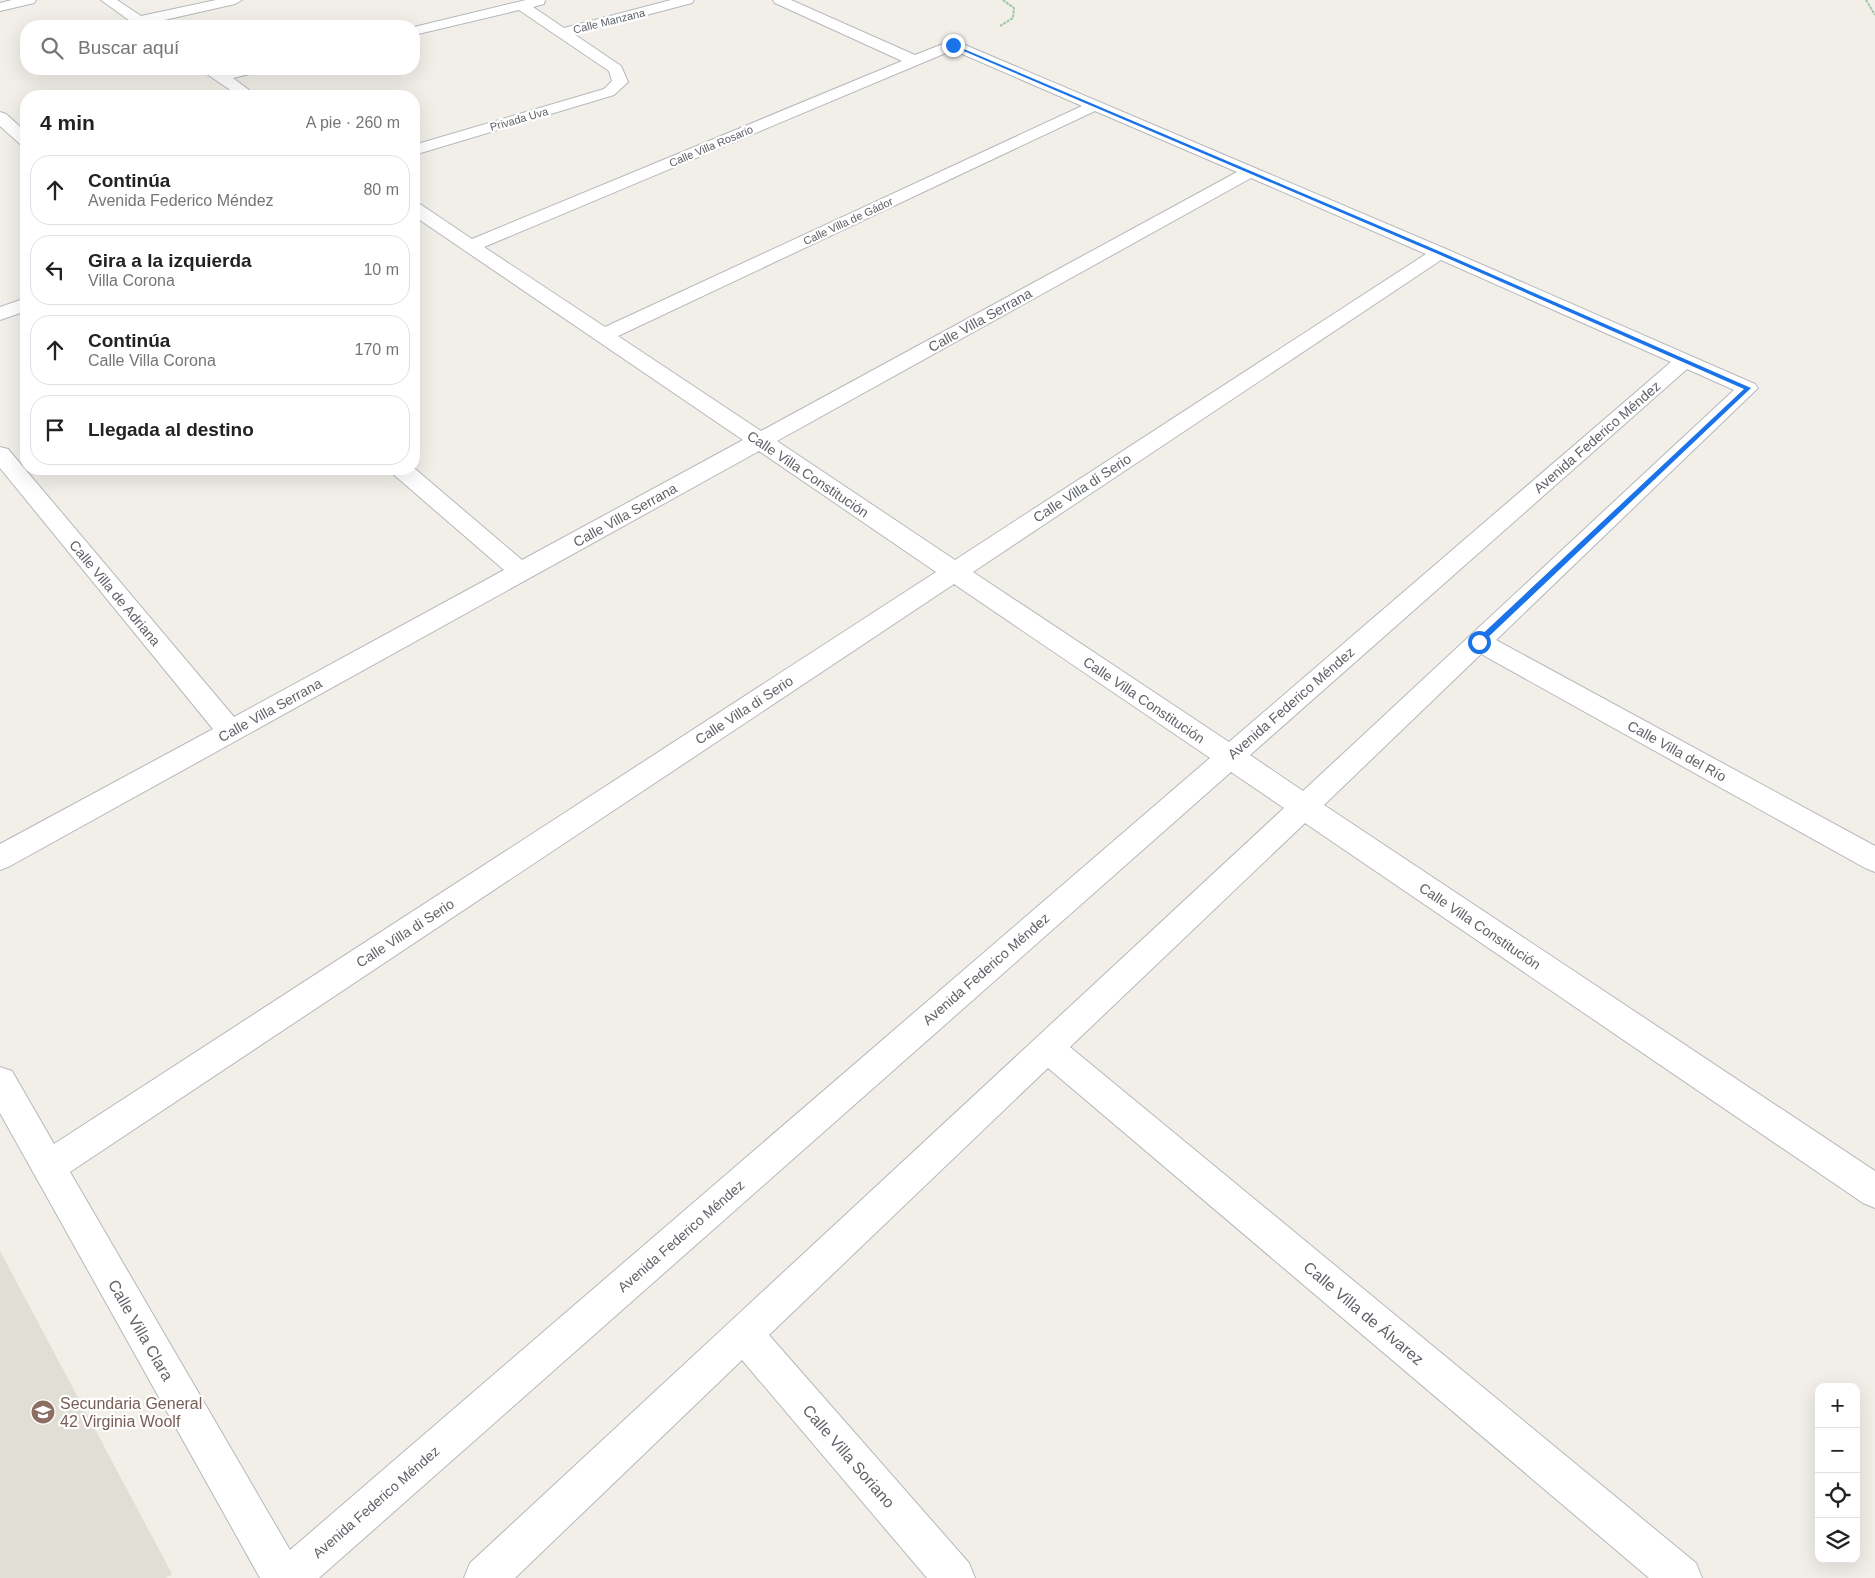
<!DOCTYPE html>
<html lang="es">
<head>
<meta charset="utf-8">
<style>
	:root { --surface:#fff; --page:#f6f6f6; --text:#222; --muted:#767676; --line:#e0e0e0 }
	body { margin:0; font-family:Helvetica,sans-serif; background:var(--page); color:var(--text) }
	.controls { position:absolute; right:15px; bottom:15px; display:grid; overflow:hidden; border-radius:10px; box-shadow:0 5px 20px #0002 }
	.controls button { width:45px; height:45px; display:grid; place-items:center; padding:0; border:0; border-bottom:1px solid var(--line); background:var(--surface); color:var(--text); font:25px sans-serif }
	.stop { position:absolute; width:15px; height:15px; margin:-11px; border:4px solid #1a73e8; border-radius:50%; background:#fff }
	.stop.end { background:#1a73e8; border-color:#fff; box-shadow:0 1px 5px #0008 }
	.list { margin:0; padding:0; list-style:none }
	h2 { display:flex; justify-content:space-between; align-items:center; height:65px; margin:0; padding:0 20px; font-size:21px }
	h2 small { font-size:16px; font-weight:400; color:var(--muted) }
	.list li { display:grid; grid-template-columns:32px 1fr auto; gap:15px; align-items:center; box-sizing:border-box; height:70px; margin:0 10px 10px; padding:0 10px; border:1px solid var(--line); border-radius:20px }
	.list b { display:block; font-size:19px; white-space:nowrap }
	.list p { margin:0; font-size:16px; white-space:nowrap; color:var(--muted) }
	.list em { font-size:16px; font-style:normal; color:var(--muted) }
	.icon { flex:none; width:28px; height:28px; fill:none; stroke:currentColor; stroke-width:2; stroke-linecap:round; stroke-linejoin:round }
	.map { position:relative; flex:none; width:1875px; height:1578px; overflow:hidden }
	.search { position:absolute; background:var(--surface); box-shadow:0 5px 20px #0002; left:20px; top:20px; width:400px; height:55px; display:flex; align-items:center; gap:12px; box-sizing:border-box; padding:0 18px; border-radius:20px; color:var(--muted); font-size:19px }
	.panel { position:absolute; background:var(--surface); box-shadow:0 5px 20px #0002; left:20px; top:90px; width:400px; height:385px; border-radius:20px }
	.map>svg:first-child { display:block }
	.education { fill:#e1ded6 }
	.lines { fill:none; stroke-linecap:round; stroke-linejoin:round }
	.minor-casing { stroke:#b5b8bc; stroke-width:2 }
	.path { stroke:#9cc7a9; stroke-width:2; stroke-dasharray:3 1; stroke-linecap:butt }
	.minor { fill:#fff; fill-rule:evenodd }
	.route { fill:#1a73e8 }
	.labels { text-anchor:middle; stroke-width:4.5; stroke-linejoin:round; paint-order:stroke }
	.far-street-label { font-size:11px; fill:#5f6368; stroke:#fff }
	.street-label { font-size:14px; fill:#5f6368; stroke:#fff }
	.near-street-label { font-size:16px; fill:#5f6368; stroke:#fff }
	.near-education-label { font-size:16px; fill:#785e54; stroke:#fff; text-anchor:start }
</style>
</head>
<body>
<div class="map">
<svg width="1875" height="1578" viewBox="0 0 1875 1578">
	<rect width="100%" height="100%" fill="#f1efe8"/>
	<path class="education" d="M 0,1251 L 172,1574 L 166,1578 L 0,1578 Z"/>
	<g class="lines">
		<defs>
			<path id="minor" d="M 12,0 L 36,0 L 34,3 L 0,11 L 0,3 Z
				M 101,0 L 117,0 L 141,16 L 216,0 L 242,0 L 235,4 L 151,23 L 153,26 L 137,26 Z
				M 526,0 L 545,0 L 544,4 L 533,7 L 564,28 L 671,0 L 694,0 L 692,3 L 574,34 L 621,66 L 628,82 L 614,95 L 414,155 L 414,145 L 604,89 L 612,81 L 609,71 L 519,10 L 414,35 L 414,27 Z
				M 773,0 L 791,0 L 915,55 L 948,42 L 958,42 L 1446,249 L 1755,384 L 1758,388 L 1496,640 L 1875,846 L 1875,872 L 1865,868 L 1481,654 L 1324,805 L 1875,1171 L 1875,1208 L 1863,1203 L 1305,823 L 1070,1047 L 1696,1563 L 1702,1578 L 1649,1578 L 1048,1068 L 769,1335 L 969,1563 L 975,1578 L 927,1578 L 742,1360 L 515,1578 L 464,1578 L 470,1563 L 1284,808 L 1231,772 L 319,1578 L 260,1578 L 0,1113 L 0,1067 L 12,1071 L 54,1144 L 936,572 L 759,451 L 10,866 L 0,870 L 0,844 L 213,729 L 0,468 L 0,447 L 8,449 L 234,717 L 504,570 L 393,474 L 390,469 L 414,468 L 522,560 L 743,440 L 414,216 L 414,203 L 420,204 L 472,239 L 902,61 L 775,3 ZM 953,50 L 1082,106 L 605,327 L 484,247 ZM 1095,111 L 1237,172 L 761,431 L 618,336 ZM 1251,178 L 1426,254 L 955,560 L 777,441 ZM 1441,260 L 1671,362 L 1229,742 L 973,572 ZM 1687,369 L 1734,390 L 1303,791 L 1250,755 ZM 954,584 L 1210,758 L 290,1550 L 70,1172 Z
				M 202,69 L 219,69 L 223,72 L 235,69 L 260,69 L 258,72 L 233,78 L 257,96 L 239,96 L 204,72 Z
				M 0,112 L 6,114 L 26,132 L 26,146 L 20,144 L 0,126 Z
				M 26,298 L 26,311 L 0,320 L 0,307 Z"/>
		</defs>
		<use href="#minor" class="minor-casing"/>
		<path class="path" d="M 1866,0 L 1875,15
			M 1000,26 L 1013,18 L 1014,8 L 1003,0"/>
		<use href="#minor" class="minor"/>
	</g>
	<path class="route" d="M 952,44 L 1441,252 L 1751,388 L 1482,643 L 1476,643 L 1476,640 L 1744,389 L 1438,254 L 952,46 Z"/>
	<defs>
		<symbol id="school-disc" viewBox="-11 -11 22 22"><circle r="9.5" fill="#8d6e63" stroke="#fff"/><path d="M0-5L7-2L0 1L-7-2ZM-4 1L0 2.5L4 1V4Q0 6-4 4Z" fill="#fff"/></symbol>
	</defs>
	<g fill-rule="evenodd">
		<use href="#school-disc" x="29" y="1398" width="28" height="28"/>
	</g>
	<g class="labels">
		<g class="far-street-label">
			<text transform="translate(609 21) rotate(-14)" y="4">Calle Manzana</text>
			<text transform="translate(519 119) rotate(-16)" y="4">Privada Uva</text>
			<text transform="translate(711 146) rotate(-23)" y="4">Calle Villa Rosario</text>
			<text transform="translate(848 221) rotate(-25)" y="4">Calle Villa de Gádor</text>
		</g>
		<g class="street-label">
			<text transform="translate(980 320) rotate(-29)" y="5">Calle Villa Serrana</text>
			<text transform="translate(1597 437) rotate(-41)" y="5">Avenida Federico Méndez</text>
			<text transform="translate(808 474) rotate(34)" y="5">Calle Villa Constitución</text>
			<text transform="translate(1082 488) rotate(-33)" y="5">Calle Villa di Serio</text>
			<text transform="translate(625 515) rotate(-29)" y="5">Calle Villa Serrana</text>
			<text transform="translate(115 593) rotate(50)" y="5">Calle Villa de Adriana</text>
			<text transform="translate(1144 700) rotate(34)" y="5">Calle Villa Constitución</text>
			<text transform="translate(1291 703) rotate(-41)" y="5">Avenida Federico Méndez</text>
			<text transform="translate(270 710) rotate(-29)" y="5">Calle Villa Serrana</text>
			<text transform="translate(744 710) rotate(-33)" y="5">Calle Villa di Serio</text>
			<text transform="translate(1677 751) rotate(29)" y="5">Calle Villa del Río</text>
			<text transform="translate(1480 926) rotate(34)" y="5">Calle Villa Constitución</text>
			<text transform="translate(405 933) rotate(-33)" y="5">Calle Villa di Serio</text>
			<text transform="translate(986 969) rotate(-41)" y="5">Avenida Federico Méndez</text>
			<text transform="translate(681 1236) rotate(-41)" y="5">Avenida Federico Méndez</text>
			<text transform="translate(376 1502) rotate(-41)" y="5">Avenida Federico Méndez</text>
		</g>
		<g class="near-street-label">
			<text transform="translate(1364 1313) rotate(40)" y="6">Calle Villa de Álvarez</text>
			<text transform="translate(141 1330) rotate(60)" y="6">Calle Villa Clara</text>
			<text transform="translate(849 1456) rotate(49)" y="6">Calle Villa Soriano</text>
		</g>
		<g class="near-education-label">
			<text x="60" y="1409">Secundaria General<tspan x="60" dy="18">42 Virginia Woolf</tspan></text>
		</g>
	</g>
</svg>
<div class="controls">
<button>+</button>
<button>−</button>
<button><svg class="icon" aria-label="locate" viewBox="0 0 24 24"><circle cx="12" cy="12" r="6"/><path d="M12 2v4M12 18v4M2 12h4M18 12h4"/></svg></button>
<button><svg class="icon" aria-label="layers" viewBox="0 0 24 24"><path d="M12 4l9 5-9 5-9-5zM3 14l9 5 9-5"/></svg></button>
</div>
<div class="stop" style="left:1479px;top:642px"></div>
<div class="stop end" style="left:953px;top:45px"></div>
<div class="search"><svg class="icon" aria-label="search" viewBox="0 0 24 24"><circle cx="10" cy="10" r="6"/><path d="M15 15l6 6"/></svg>Buscar aquí</div>
<section class="panel">
<h2>4 min<small>A pie · 260 m</small></h2>
<ul class="list">
<li><svg class="icon" aria-label="ahead" viewBox="0 0 24 24"><path d="M12 20V5M6 11l6-6 6 6"/></svg><div><b>Continúa</b><p>Avenida Federico Méndez</p></div><em>80 m</em></li>
<li><svg class="icon" aria-label="left" viewBox="0 0 24 24"><path d="M17 20v-9H6M10 6l-5 5 5 5"/></svg><div><b>Gira a la izquierda</b><p>Villa Corona</p></div><em>10 m</em></li>
<li><svg class="icon" aria-label="ahead" viewBox="0 0 24 24"><path d="M12 20V5M6 11l6-6 6 6"/></svg><div><b>Continúa</b><p>Calle Villa Corona</p></div><em>170 m</em></li>
<li><svg class="icon" aria-label="arrive" viewBox="0 0 24 24"><path d="M6 21V4h12l-3 4 3 4H6"/></svg><div><b>Llegada al destino</b></div></li>
</ul>
</section>
</div>
</body>
</html>
